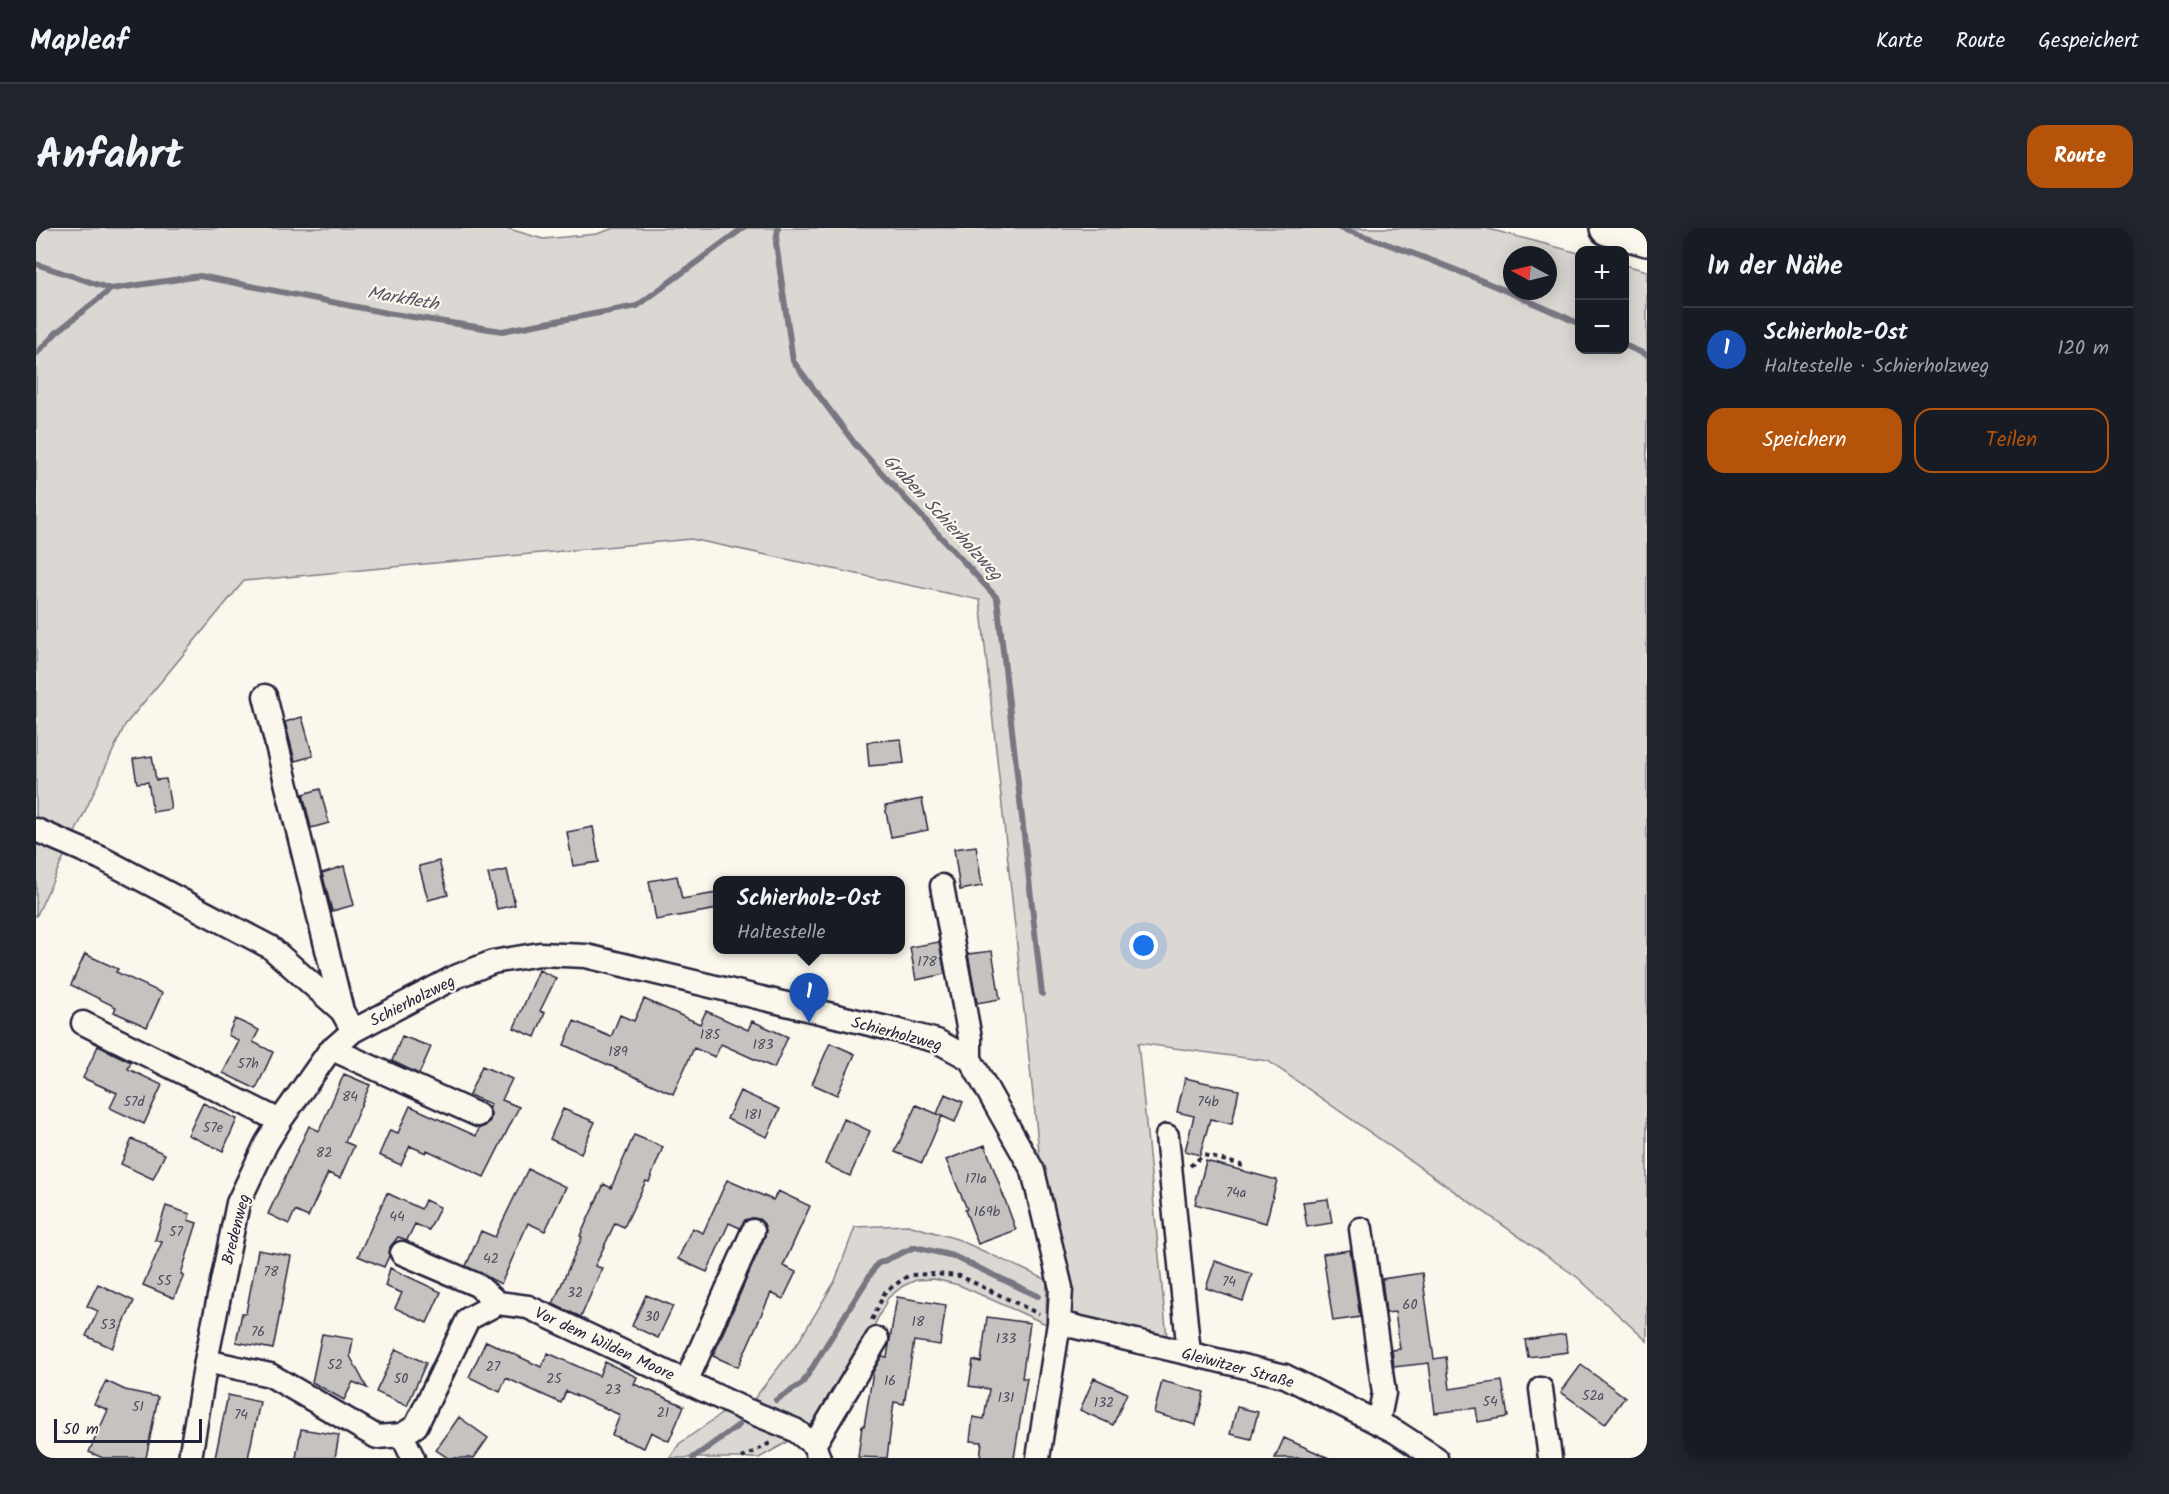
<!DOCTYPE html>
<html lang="de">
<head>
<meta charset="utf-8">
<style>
	:root { --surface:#171b24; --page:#20242c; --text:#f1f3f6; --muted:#9ea1a6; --line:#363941; --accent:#b45309 }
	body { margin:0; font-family:Kalam,sans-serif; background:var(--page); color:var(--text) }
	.controls { position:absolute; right:18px; top:18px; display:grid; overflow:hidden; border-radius:12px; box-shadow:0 3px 15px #0003 }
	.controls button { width:54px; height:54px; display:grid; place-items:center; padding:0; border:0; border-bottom:2px solid var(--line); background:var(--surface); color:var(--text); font:30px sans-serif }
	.compass { position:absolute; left:1467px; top:18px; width:54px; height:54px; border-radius:50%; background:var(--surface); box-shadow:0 3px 15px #0003; rotate:277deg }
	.scale { position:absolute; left:18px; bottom:15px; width:148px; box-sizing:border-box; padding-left:6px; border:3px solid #22223b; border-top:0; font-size:16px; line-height:21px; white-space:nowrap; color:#22223b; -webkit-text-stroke:4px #fbf7ec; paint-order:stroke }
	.you { position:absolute; left:1108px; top:718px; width:21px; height:21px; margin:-15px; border:4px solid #fff; border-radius:50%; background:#1a73e8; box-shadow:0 0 0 9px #1a73e833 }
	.badge { display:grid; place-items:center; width:39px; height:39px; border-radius:50%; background:var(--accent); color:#fff; font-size:20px; font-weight:700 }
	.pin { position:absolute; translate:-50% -50px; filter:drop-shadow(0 2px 3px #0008) }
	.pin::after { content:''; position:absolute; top:32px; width:21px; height:18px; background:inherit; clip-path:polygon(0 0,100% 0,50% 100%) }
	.popup { position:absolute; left:677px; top:648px; width:192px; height:78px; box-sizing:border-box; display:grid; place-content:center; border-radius:12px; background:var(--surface); filter:drop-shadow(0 2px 4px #0005); font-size:20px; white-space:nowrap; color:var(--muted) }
	.popup b { font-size:22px; color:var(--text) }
	.popup::after { content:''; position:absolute; left:50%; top:100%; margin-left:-12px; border:12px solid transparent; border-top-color:var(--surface) }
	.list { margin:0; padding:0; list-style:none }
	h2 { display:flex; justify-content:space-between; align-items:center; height:78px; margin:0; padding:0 24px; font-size:26px }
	h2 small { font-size:20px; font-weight:400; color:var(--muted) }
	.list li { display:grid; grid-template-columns:39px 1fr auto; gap:18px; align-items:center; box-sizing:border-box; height:84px; padding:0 24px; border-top:2px solid var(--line) }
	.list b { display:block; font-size:22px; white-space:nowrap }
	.list p { margin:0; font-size:20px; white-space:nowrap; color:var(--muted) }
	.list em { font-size:20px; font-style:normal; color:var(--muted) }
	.actions { display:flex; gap:12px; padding:18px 24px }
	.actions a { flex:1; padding:14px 0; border:2px solid var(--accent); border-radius:18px; text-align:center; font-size:21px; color:var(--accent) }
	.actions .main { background:var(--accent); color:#fff }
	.map { position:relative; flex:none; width:1611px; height:1230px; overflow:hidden; border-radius:18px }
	header { display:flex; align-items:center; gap:36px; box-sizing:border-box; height:84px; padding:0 30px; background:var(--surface); border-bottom:2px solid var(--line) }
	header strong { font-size:28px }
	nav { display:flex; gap:33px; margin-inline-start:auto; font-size:21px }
	.intro { display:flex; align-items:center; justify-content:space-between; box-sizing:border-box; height:144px; padding:0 36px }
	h1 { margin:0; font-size:42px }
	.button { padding:15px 27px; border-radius:18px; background:var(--accent); color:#fff; font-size:21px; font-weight:700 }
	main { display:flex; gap:36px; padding:0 36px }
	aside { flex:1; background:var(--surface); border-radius:18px; box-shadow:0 3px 15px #0003 }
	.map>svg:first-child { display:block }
	.green { fill:#dbd8d3; stroke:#7e7d87; stroke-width:1.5; fill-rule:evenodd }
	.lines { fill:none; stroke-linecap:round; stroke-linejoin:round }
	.stream { stroke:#787681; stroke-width:6 }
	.building { fill:#c6c2c0; stroke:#22223b; stroke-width:1.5 }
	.minor-casing { stroke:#22223b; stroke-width:27 }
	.highway-casing { stroke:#22223b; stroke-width:38 }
	.path { stroke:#22223b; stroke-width:4; stroke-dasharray:4.5 4.5; stroke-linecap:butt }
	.minor { stroke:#fbf7ec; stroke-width:22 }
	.highway { stroke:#fbf7ec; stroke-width:33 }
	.labels { text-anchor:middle; stroke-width:4.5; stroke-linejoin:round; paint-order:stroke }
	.number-label { font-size:14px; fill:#4b4a5c }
	.street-label { font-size:16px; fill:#22223b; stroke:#fbf7ec }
	.water-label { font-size:18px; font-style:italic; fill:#545364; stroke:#fbf7ec }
</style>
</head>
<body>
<header>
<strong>Mapleaf</strong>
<nav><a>Karte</a><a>Route</a><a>Gespeichert</a></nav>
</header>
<div class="intro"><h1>Anfahrt</h1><a class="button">Route</a></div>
<main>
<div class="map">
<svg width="1611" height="1230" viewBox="0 0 1611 1230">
	<rect width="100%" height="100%" fill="#fbf7ec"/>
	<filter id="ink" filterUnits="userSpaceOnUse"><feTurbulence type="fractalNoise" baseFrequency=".0167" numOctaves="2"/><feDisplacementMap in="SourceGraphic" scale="12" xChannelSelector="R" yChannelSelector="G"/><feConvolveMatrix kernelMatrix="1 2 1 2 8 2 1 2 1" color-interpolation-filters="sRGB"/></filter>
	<g filter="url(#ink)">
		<path class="green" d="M 4,0 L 470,0 L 507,11 L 561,6 L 578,0 L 1449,0 L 1543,25 L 1544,122 L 1588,122 L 1589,37 L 1611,43 L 1611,1113 L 1541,1049 L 1232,833 L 1102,815 L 1131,1110 L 1028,1089 L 1005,942 L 944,372 L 655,311 L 208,353 L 89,497 L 0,689 L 0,7 ZM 1476,27 L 1512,27 L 1512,63 L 1476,63 Z
			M 872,997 L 921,1011 L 1011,1052 L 1010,1096 L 923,1057 L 898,1051 L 880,1052 L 867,1058 L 852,1070 L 830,1114 L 777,1199 L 718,1171 L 763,1113 L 799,1053 L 819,999 Z
			M 688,1184 L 755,1212 L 723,1230 L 634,1230 L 643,1216 Z"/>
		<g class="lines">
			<path class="stream" d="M 742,0 L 740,15 L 757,133 L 819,216 L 961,370 L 1006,766
				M 1303,0 C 1384,25 1466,60 1544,96
				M 0,36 L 75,61 L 164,48 L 351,85 L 466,103 L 601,78 L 707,0
				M 1588,117 L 1611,127
				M 0,126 L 21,104 L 75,61
				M 740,1172 L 766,1156 L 841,1036 L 879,1019 L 917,1028 L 1002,1068
				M 657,1230 L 703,1197"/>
		</g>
		<path class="building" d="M 266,489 L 277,528 L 259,533 L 249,494 Z
			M 865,511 L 868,535 L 833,538 L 831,514 Z
			M 116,528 L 120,552 L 130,551 L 135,581 L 117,584 L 112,554 L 101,555 L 97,531 Z
			M 284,561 L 293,595 L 275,600 L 267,566 Z
			M 886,571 L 892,602 L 855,609 L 849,578 Z
			M 557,599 L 563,634 L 537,638 L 531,604 Z
			M 940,618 L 946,658 L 924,662 L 918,621 Z
			M 403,633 L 412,667 L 392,672 L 383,638 Z
			M 308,638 L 318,677 L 296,683 L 286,645 Z
			M 471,642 L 479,677 L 461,681 L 452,646 Z
			M 641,648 L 646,671 L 681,665 L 681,681 L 620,692 L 613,653 Z
			M 903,714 L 909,746 L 880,752 L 874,719 Z
			M 956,723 L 964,771 L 941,775 L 932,726 Z
			M 49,726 L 82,741 L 80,744 L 126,765 L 111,799 L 78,784 L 80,779 L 35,757 Z
			M 503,742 L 520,750 L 504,783 L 509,785 L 499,809 L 478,800 Z
			M 608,771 L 664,796 L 670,783 L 712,802 L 716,793 L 752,809 L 738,840 L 685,816 L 679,829 L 658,820 L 637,866 L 528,817 L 538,793 L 575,809 L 584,787 L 598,793 Z
			M 199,791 L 223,802 L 217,814 L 237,824 L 220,861 L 187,845 L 203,813 L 192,807 Z
			M 366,808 L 395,819 L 383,846 L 356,833 Z
			M 794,815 L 819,826 L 801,867 L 776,856 Z
			M 62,818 L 95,834 L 92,841 L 126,857 L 108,896 L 74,880 L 81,865 L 47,850 Z
			M 446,838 L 476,851 L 466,872 L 483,879 L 448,949 L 391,922 L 390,925 L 374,918 L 365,937 L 343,927 L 354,902 L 362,905 L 374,878 L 440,908 L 443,900 L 449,898 L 454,893 L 455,886 L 453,879 L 455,876 L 433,867 Z
			M 308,846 L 334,857 L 309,914 L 318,918 L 304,950 L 292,945 L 272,989 L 259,983 L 253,996 L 232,986 L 273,898 L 283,903 Z
			M 1149,850 L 1203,862 L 1196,896 L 1174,891 L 1164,927 L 1149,923 L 1158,888 L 1141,884 Z
			M 704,863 L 744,881 L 731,909 L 691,891 Z
			M 909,866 L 927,874 L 919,894 L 901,886 Z
			M 167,875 L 201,891 L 187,923 L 152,907 Z
			M 880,877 L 906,888 L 886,935 L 859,924 Z
			M 527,881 L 559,894 L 545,925 L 514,911 Z
			M 808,891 L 834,903 L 814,948 L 789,936 Z
			M 598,907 L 627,919 L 613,954 L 610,953 L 588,999 L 579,995 L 559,1038 L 566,1040 L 545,1089 L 517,1076 L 546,1009 L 544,1008 L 568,956 L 575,960 Z
			M 96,911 L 129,926 L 117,951 L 85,936 Z
			M 949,917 L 980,1002 L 942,1016 L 929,982 L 931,981 L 910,932 Z
			M 1170,933 L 1241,952 L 1230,995 L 1159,976 Z
			M 492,941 L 530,959 L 509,1003 L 492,995 L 465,1056 L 430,1038 L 445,1003 L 459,1009 Z
			M 691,952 L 737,972 L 742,963 L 774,978 L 747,1038 L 760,1044 L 747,1071 L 735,1065 L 702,1139 L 677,1128 L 729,1008 L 730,1002 L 728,996 L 723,991 L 716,990 L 709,992 L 704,1000 L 693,995 L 671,1044 L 642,1031 L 656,1000 L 667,1005 Z
			M 351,965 L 385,981 L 389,972 L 404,979 L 393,1002 L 379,996 L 371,1012 L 362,1009 L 354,1019 L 353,1028 L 348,1039 L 322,1028 Z
			M 1292,971 L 1296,995 L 1271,999 L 1267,974 Z
			M 130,978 L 154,986 L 152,992 L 161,995 L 145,1046 L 148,1047 L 138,1070 L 107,1057 L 126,1014 L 119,1012 Z
			M 222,1022 L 255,1028 L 237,1121 L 200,1114 L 206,1085 L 210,1085 Z
			M 1314,1022 L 1324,1089 L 1297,1093 L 1287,1026 Z
			M 1179,1033 L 1216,1046 L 1207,1073 L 1170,1060 Z
			M 354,1040 L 405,1064 L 391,1095 L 359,1080 L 366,1065 L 349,1058 Z
			M 1386,1045 L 1398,1131 L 1410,1129 L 1414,1161 L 1466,1153 L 1472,1189 L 1442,1194 L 1440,1180 L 1399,1185 L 1393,1135 L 1358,1139 L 1356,1122 L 1364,1121 L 1359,1084 L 1350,1085 L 1346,1051 Z
			M 62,1056 L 98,1073 L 76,1120 L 50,1108 L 62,1083 L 51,1078 Z
			M 610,1067 L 637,1078 L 622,1110 L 596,1098 Z
			M 861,1069 L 910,1077 L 904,1117 L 878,1113 L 868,1176 L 858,1174 L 851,1230 L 822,1229 L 826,1198 L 828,1198 L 837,1144 L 846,1128 L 851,1129 Z
			M 951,1089 L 994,1095 L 986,1150 L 991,1150 L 978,1230 L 944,1230 L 946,1214 L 934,1213 L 937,1189 L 948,1191 L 953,1161 L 933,1158 L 937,1132 L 945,1134 Z
			M 286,1106 L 317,1111 L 314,1128 L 331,1160 L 317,1154 L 308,1172 L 276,1154 Z
			M 1529,1106 L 1532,1124 L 1492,1129 L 1489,1112 Z
			M 450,1113 L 505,1139 L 512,1125 L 563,1148 L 569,1134 L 601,1149 L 598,1156 L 648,1178 L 633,1213 L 615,1204 L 608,1220 L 576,1207 L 584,1187 L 530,1163 L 525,1175 L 470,1150 L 464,1164 L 433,1149 Z
			M 360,1121 L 390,1135 L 371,1178 L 340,1164 Z
			M 1545,1137 L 1589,1169 L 1569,1196 L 1525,1164 Z
			M 1058,1150 L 1091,1165 L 1077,1197 L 1044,1182 Z
			M 70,1153 L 89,1162 L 122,1169 L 110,1230 L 67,1230 L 53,1224 L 72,1182 L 58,1176 Z
			M 1126,1153 L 1168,1164 L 1160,1197 L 1118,1185 Z
			M 192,1167 L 224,1174 L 212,1230 L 179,1230 Z
			M 1201,1179 L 1222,1184 L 1215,1211 L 1194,1206 Z
			M 423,1189 L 452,1210 L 438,1230 L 412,1230 L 400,1222 Z
			M 265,1201 L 303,1207 L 299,1230 L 260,1230 Z
			M 1248,1210 L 1293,1230 L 1239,1230 Z"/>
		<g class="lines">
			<defs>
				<path id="minor" d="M 229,468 L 306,783
					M 0,602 L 65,630 L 234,719 L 306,783 L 317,803
					M 906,658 L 934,810 L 934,831
					M 47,795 L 244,893
					M 296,821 L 442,887
					M 1131,908 L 1153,1125
					M 1325,1001 L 1348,1165 L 1342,1195
					M 366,1025 L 441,1057 L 462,1075
					M 1023,1095 L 1249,1148 L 1360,1204 L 1400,1230
					M 170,1133 L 234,1147 L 341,1209 L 366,1207 L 380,1198 L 432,1091 L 462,1075 L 492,1079 L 710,1182 L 759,1202 L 778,1217 L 783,1230
					M 650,1154 L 717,1003
					M 1505,1161 L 1514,1230
					M 366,1207 L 377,1230
					M 778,1217 L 841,1111
					M 154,1230 L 170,1133 L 202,975 L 230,916 L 244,893 L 292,825 L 317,803 L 419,749 L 457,734 L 504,726 L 550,728 L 863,803 L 901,813 L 934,831 L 997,943 L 1025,1060 L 1023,1095 L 1002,1230"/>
				<path id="highway" d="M 1571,0 L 1611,11"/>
			</defs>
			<use href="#minor" class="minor-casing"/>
			<use href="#highway" class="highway-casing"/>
			<path class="path" d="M 1154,938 L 1168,927 L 1205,937 L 1204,942
				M 836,1092 L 849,1064 L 873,1047 L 898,1046 L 924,1048 L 1003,1086
				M 706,1230 L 736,1214"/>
			<use href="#minor" class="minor"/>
			<use href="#highway" class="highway"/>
		</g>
	</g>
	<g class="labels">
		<g class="number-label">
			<text x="891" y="738">178</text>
			<text x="674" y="811">185</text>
			<text x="727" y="821">183</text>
			<text x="582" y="828">189</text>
			<text x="212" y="840">57h</text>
			<text x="314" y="873">84</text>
			<text x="98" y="878">57d</text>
			<text x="1172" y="878">74b</text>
			<text x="717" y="891">181</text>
			<text x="177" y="904">57e</text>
			<text x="288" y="929">82</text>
			<text x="940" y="955">171a</text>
			<text x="1200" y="969">74a</text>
			<text x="951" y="988">169b</text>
			<text x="361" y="993">44</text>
			<text x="140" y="1008">57</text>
			<text x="455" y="1035">42</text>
			<text x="235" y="1048">78</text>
			<text x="128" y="1057">55</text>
			<text x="1193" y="1058">74</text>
			<text x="539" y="1069">32</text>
			<text x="1374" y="1081">60</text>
			<text x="616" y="1093">30</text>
			<text x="882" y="1098">18</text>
			<text x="72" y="1101">53</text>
			<text x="222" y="1108">76</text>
			<text x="970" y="1115">133</text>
			<text x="299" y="1141">52</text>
			<text x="457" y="1143">27</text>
			<text x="365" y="1155">50</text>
			<text x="518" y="1155">25</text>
			<text x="854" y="1157">16</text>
			<text x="577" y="1166">23</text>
			<text x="1557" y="1172">52a</text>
			<text x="970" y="1174">131</text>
			<text x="1454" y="1178">54</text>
			<text x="1068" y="1179">132</text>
			<text x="102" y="1183">51</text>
			<text x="627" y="1189">21</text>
			<text x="205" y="1191">74</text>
		</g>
		<g class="street-label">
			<text transform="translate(376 772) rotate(-27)" y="6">Schierholzweg</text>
			<text transform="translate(861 805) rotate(15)" y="6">Schierholzweg</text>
			<text transform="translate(199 1001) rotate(-76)" y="6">Bredenweg</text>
			<text transform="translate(569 1115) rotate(25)" y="6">Vor dem Wilden Moore</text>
			<text transform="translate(1202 1139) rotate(15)" y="6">Gleiwitzer Straße</text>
		</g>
		<g class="water-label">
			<text transform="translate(367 70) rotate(10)" y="6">Markfleth</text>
			<text transform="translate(907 289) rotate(47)" y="6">Graben Schierholzweg</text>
		</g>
	</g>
</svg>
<div class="controls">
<button>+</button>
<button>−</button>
</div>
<svg class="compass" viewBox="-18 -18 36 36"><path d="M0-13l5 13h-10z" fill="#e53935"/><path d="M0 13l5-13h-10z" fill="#9ea1a6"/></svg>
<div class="scale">50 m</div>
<div class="you"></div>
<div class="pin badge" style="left:773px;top:795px;background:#1a4fb4">1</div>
<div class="popup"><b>Schierholz-Ost</b>Haltestelle</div>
</div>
<aside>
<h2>In der Nähe<small></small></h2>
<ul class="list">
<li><span class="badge" style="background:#1a4fb4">1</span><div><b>Schierholz-Ost</b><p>Haltestelle · Schierholzweg</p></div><em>120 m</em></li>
</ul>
<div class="actions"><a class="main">Speichern</a><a>Teilen</a></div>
</aside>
</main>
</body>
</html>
